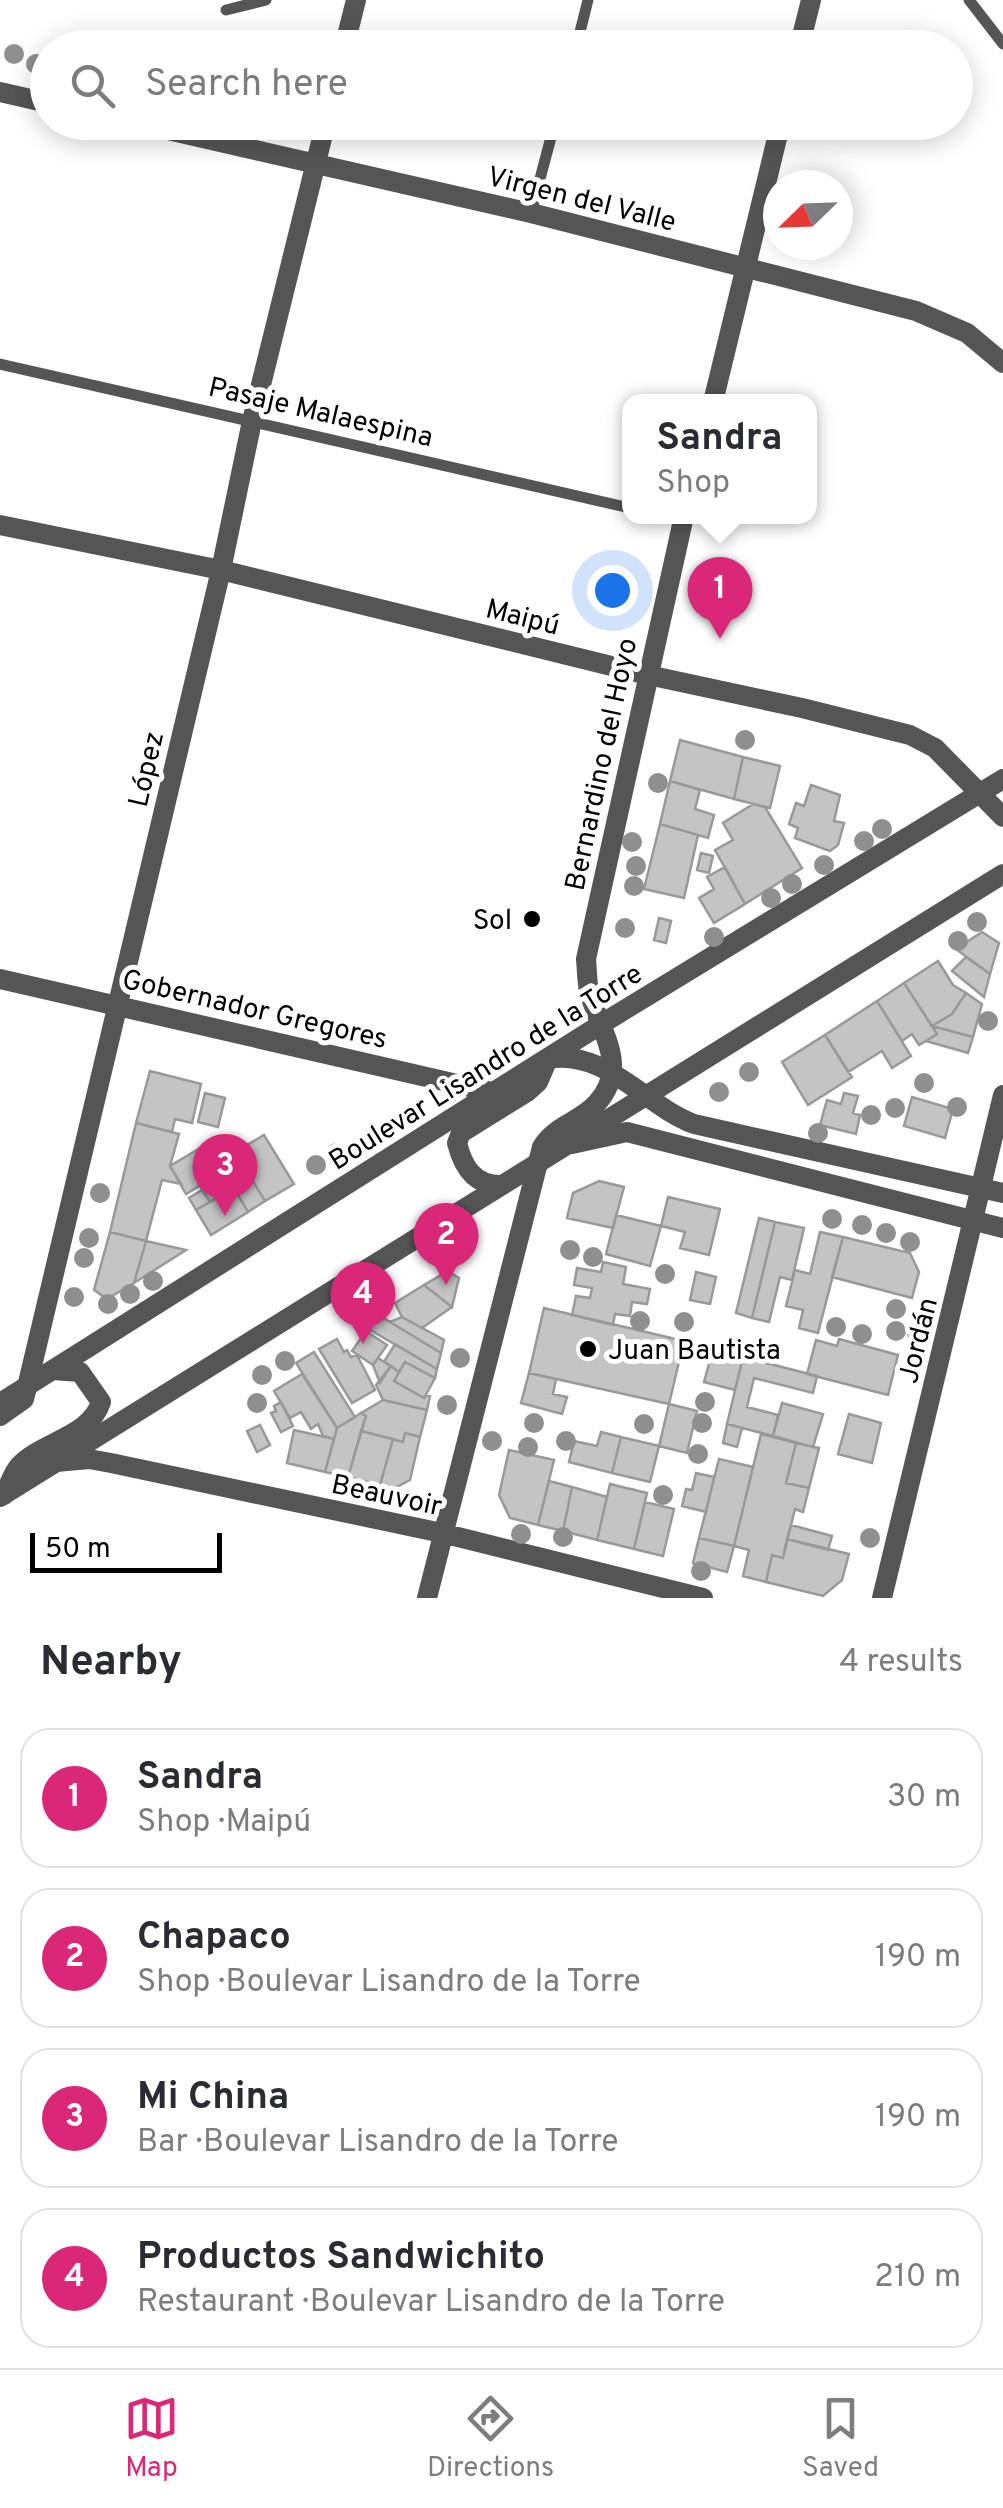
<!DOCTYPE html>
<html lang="en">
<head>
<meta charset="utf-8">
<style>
	:root { --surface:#fff; --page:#f2f2f3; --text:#2b2b33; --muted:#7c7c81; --line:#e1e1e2; --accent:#db2777 }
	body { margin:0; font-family:Overpass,sans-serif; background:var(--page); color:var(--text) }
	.compass { position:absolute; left:763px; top:170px; width:90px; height:90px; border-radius:50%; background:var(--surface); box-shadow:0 5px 25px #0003; rotate:247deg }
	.scale { position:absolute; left:30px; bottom:25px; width:192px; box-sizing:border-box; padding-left:10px; border:5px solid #000; border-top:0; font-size:28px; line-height:35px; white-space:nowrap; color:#000; -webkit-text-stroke:8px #fff; paint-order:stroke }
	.you { position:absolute; left:612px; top:590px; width:35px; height:35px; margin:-25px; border:8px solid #fff; border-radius:50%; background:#1a73e8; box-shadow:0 0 0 15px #1a73e833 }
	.badge { display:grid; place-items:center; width:65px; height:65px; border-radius:50%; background:var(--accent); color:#fff; font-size:32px; font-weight:700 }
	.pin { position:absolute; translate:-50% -82px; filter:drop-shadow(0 2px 5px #0008) }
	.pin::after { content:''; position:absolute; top:52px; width:35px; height:30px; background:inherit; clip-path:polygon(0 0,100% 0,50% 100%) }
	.popup { position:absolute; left:622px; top:394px; width:195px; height:130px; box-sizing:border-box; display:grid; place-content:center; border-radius:20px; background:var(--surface); filter:drop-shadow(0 2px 8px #0005); font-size:32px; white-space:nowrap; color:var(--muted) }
	.popup b { font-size:38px; color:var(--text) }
	.popup::after { content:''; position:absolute; left:50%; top:100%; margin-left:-20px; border:20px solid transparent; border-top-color:var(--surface) }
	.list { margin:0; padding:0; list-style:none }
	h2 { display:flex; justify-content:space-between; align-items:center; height:130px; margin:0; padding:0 40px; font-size:42px }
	h2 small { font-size:32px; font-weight:400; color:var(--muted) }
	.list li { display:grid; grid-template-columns:65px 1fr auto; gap:30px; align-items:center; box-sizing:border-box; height:140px; margin:0 20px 20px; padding:0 20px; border:2px solid var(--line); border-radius:30px }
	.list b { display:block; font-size:38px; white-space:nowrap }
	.list p { margin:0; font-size:32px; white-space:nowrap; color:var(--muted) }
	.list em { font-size:32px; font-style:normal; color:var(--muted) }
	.icon { flex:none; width:55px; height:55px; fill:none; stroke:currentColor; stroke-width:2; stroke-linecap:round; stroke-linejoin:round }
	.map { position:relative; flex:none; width:1003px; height:1598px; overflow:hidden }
	.search { position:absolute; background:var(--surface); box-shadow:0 5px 25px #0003; left:30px; right:30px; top:30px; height:110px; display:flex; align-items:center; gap:25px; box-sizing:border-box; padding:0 35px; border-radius:55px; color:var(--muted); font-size:38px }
	.sheet { height:770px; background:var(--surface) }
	nav { display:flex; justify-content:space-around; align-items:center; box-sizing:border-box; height:140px; border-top:2px solid var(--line); background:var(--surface); font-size:28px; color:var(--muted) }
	nav a { display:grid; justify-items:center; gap:5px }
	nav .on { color:var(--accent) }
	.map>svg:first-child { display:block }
	.building { fill:#c4c4c4; stroke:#999; stroke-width:2.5 }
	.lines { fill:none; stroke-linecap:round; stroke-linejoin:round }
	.service { stroke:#555; stroke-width:11 }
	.minor { stroke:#555; stroke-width:20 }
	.tertiary { stroke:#555; stroke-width:20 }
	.tree { fill:#8f8f8f }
	.poi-dot { fill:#000; stroke:#fff; stroke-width:4 }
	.labels { text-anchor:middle; stroke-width:10; stroke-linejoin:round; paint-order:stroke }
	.street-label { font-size:28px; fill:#000; stroke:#fff }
	.poi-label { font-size:28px; fill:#000; stroke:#fff; text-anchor:end }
</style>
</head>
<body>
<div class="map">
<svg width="1003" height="1598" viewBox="0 0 1003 1598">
	<rect width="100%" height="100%" fill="#fff"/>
	<path class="building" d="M 680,740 L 743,757 L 734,799 L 670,781 Z
		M 743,757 L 780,766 L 770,808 L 734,799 Z
		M 670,781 L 700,790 L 695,809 L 714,815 L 708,838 L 660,824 Z
		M 811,785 L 840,795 L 834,821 L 844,823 L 838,845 L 830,851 L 795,838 L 798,828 L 789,824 L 796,803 L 804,806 Z
		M 753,804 L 765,807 L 802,868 L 745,904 L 715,850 L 733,840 L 723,823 Z
		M 660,824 L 698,835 L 684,898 L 644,889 Z
		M 701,853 L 713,856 L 709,873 L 697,870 Z
		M 725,867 L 745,904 L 714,923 L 699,898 L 714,889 L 707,877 Z
		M 659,918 L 671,921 L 666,943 L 654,940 Z
		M 982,932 L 999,943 L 990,974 L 956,949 Z
		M 966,957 L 990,974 L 984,997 L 952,971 Z
		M 938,961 L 953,985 L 966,993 L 952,1014 L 932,1026 L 904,983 Z
		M 904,983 L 937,1034 L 919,1045 L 912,1034 L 902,1041 L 877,1001 Z
		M 966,993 L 982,1004 L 973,1037 L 932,1026 L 952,1014 Z
		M 877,1001 L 911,1056 L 892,1068 L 882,1051 L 848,1072 L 825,1035 Z
		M 932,1026 L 973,1037 L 968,1053 L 926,1041 L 937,1034 Z
		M 825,1035 L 852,1077 L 808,1105 L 782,1062 Z
		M 150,1071 L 201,1084 L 192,1123 L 175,1119 L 172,1132 L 136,1123 Z
		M 205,1093 L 225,1098 L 218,1127 L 198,1122 Z
		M 844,1093 L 858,1096 L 853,1113 L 860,1115 L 856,1134 L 820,1125 L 827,1100 L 841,1104 Z
		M 912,1097 L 953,1109 L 945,1138 L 904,1126 Z
		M 136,1123 L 179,1134 L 170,1166 L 181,1184 L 162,1180 L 146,1241 L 110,1232 Z
		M 264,1135 L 294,1184 L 265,1201 L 235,1152 Z
		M 202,1147 L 209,1160 L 198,1166 L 206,1182 L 186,1194 L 170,1166 Z
		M 248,1173 L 265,1201 L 248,1212 L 231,1183 Z
		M 210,1175 L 215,1182 L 226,1176 L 234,1188 L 210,1202 L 200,1186 Z
		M 599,1181 L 624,1187 L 613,1228 L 567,1218 L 573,1193 Z
		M 234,1188 L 248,1212 L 211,1235 L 196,1210 Z
		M 202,1190 L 210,1202 L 196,1210 L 189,1198 Z
		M 668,1197 L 720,1209 L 709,1255 L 680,1248 L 685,1232 L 661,1226 Z
		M 616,1215 L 661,1226 L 650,1266 L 606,1254 Z
		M 759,1218 L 775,1222 L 752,1318 L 736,1313 Z
		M 775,1222 L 804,1228 L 792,1280 L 780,1277 L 769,1322 L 752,1318 Z
		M 110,1232 L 146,1241 L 134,1283 L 107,1299 L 94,1290 Z
		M 820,1232 L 843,1237 L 818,1333 L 799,1328 L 803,1310 L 786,1306 L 795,1270 L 810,1274 Z
		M 843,1237 L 910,1253 L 919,1272 L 912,1298 L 832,1277 Z
		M 146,1241 L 186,1250 L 134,1283 Z
		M 603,1262 L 626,1267 L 623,1284 L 650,1289 L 647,1304 L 632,1302 L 630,1316 L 615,1314 L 613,1325 L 572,1315 L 576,1296 L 590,1298 L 592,1288 L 574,1285 L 577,1268 L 601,1272 Z
		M 448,1271 L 459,1278 L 452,1307 L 424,1285 Z
		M 696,1272 L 716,1277 L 710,1304 L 690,1300 Z
		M 424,1285 L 452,1307 L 422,1328 L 402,1317 L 395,1303 Z
		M 544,1308 L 684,1341 L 669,1404 L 529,1373 Z
		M 377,1314 L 441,1353 L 437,1369 L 360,1324 Z
		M 402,1317 L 444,1340 L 441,1353 L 390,1322 Z
		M 366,1331 L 387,1345 L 373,1365 L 352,1351 Z
		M 337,1339 L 344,1352 L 347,1350 L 351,1357 L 357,1355 L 375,1390 L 352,1403 L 319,1349 Z
		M 839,1339 L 898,1355 L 888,1395 L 807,1374 L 816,1340 L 837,1346 Z
		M 395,1344 L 437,1369 L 435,1378 L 405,1362 L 399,1372 L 384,1362 Z
		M 713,1349 L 743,1357 L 735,1390 L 704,1382 Z
		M 314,1352 L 355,1417 L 337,1428 L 296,1363 Z
		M 743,1357 L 817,1376 L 813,1393 L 754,1378 L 747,1407 L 778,1415 L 773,1436 L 727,1424 Z
		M 378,1358 L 391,1366 L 380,1383 L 373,1365 Z
		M 405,1362 L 435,1378 L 424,1398 L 394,1381 Z
		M 391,1366 L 399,1372 L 394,1381 L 424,1398 L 426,1395 L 430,1396 L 427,1410 L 383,1400 L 376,1385 Z
		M 529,1373 L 556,1379 L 553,1394 L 567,1397 L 562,1414 L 521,1403 Z
		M 302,1374 L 337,1428 L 334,1439 L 323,1436 L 318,1424 L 311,1429 L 301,1412 L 290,1418 L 274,1391 Z
		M 383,1400 L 427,1410 L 420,1437 L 405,1433 L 403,1442 L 361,1431 L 366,1416 L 361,1413 Z
		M 281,1402 L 293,1426 L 281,1432 L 271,1413 L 276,1411 L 274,1406 Z
		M 782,1403 L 823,1414 L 813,1447 L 773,1436 Z
		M 669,1404 L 697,1411 L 687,1453 L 659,1446 Z
		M 361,1413 L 366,1416 L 348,1477 L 325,1472 L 337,1428 Z
		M 849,1414 L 881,1423 L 872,1463 L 838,1454 Z
		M 727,1424 L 742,1428 L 737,1447 L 723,1443 Z
		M 260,1425 L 270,1445 L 257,1452 L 247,1431 Z
		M 294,1430 L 334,1439 L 325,1472 L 287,1463 Z
		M 361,1431 L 393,1439 L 380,1485 L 348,1477 Z
		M 601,1432 L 621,1437 L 612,1473 L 569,1462 L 574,1441 L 597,1446 Z
		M 405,1433 L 420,1437 L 410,1480 L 395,1488 L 380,1485 L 393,1439 L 403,1442 Z
		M 761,1434 L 796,1443 L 786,1483 L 809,1488 L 803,1512 L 795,1509 L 783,1558 L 772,1555 L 766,1582 L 743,1576 L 749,1550 L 734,1546 Z
		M 621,1437 L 659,1446 L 650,1482 L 612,1473 Z
		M 796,1443 L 819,1448 L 809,1488 L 786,1483 Z
		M 509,1450 L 554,1460 L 538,1525 L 510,1518 L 499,1495 Z
		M 719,1459 L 753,1467 L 734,1546 L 699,1538 Z
		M 696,1473 L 714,1477 L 706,1512 L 682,1506 L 686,1489 L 692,1490 Z
		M 549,1481 L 572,1487 L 563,1531 L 538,1525 Z
		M 610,1484 L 647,1493 L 634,1549 L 597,1540 Z
		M 572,1487 L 607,1497 L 597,1540 L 563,1531 Z
		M 645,1502 L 674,1509 L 663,1556 L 634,1549 Z
		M 791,1525 L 832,1536 L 828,1550 L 787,1539 Z
		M 699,1538 L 734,1546 L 727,1572 L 693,1563 Z
		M 787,1539 L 849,1554 L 842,1580 L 823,1596 L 766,1582 L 772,1555 L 783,1558 Z"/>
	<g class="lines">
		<path class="service" d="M 969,0 L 1003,44
			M 226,10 L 266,0
			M 576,48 L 588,0
			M 531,213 L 555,122
			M 0,364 L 630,508"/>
		<path class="minor" d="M 344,48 L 356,0
			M 799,48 L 811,0
			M 0,92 L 48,103
			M 133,122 L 531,213 L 916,311 L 967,333 L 1003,363
			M 713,402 L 781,122
			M 0,525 L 221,570 L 648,675 L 802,708 L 910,735 L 935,748 L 1003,817
			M 0,979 L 496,1093
			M 572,1144 L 627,1132 L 1003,1228
			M 500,1185 C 474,1185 463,1167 457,1143 L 461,1133 L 527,1092 L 538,1082 L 548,1059 C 606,1049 644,1105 694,1124 L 1003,1193
			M 0,1416 L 24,1399 L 27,1387 L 221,570 L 252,421 L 326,122
			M 56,1462 L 89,1459 L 111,1463 L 442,1533 L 703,1598
			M 4,1495 C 9,1486 12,1474 19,1466 C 42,1441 90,1437 101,1402 L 80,1372 L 53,1370
			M 427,1598 L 542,1147 C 555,1125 580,1122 597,1103 C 631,1065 598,1029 589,991 C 587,981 587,970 586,959 L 684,516
			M 882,1598 L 1003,1095"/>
		<path class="tertiary" d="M 0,1403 L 603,1023 L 1003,779
			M 0,1497 L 1003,874"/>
	</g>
	<g class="tree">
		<circle cx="14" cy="54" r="10"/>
		<circle cx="36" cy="64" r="10"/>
		<circle cx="745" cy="740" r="10"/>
		<circle cx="658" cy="783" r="10"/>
		<circle cx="882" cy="829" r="10"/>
		<circle cx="864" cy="841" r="10"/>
		<circle cx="632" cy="842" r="10"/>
		<circle cx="824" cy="865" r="10"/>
		<circle cx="636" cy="866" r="10"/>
		<circle cx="792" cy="884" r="10"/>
		<circle cx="634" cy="886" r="10"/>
		<circle cx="771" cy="898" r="10"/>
		<circle cx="977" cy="922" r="10"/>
		<circle cx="625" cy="928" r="10"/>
		<circle cx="714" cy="937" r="10"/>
		<circle cx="958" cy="941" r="10"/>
		<circle cx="988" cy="1021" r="10"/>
		<circle cx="749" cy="1072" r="10"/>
		<circle cx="924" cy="1083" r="10"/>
		<circle cx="719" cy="1092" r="10"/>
		<circle cx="957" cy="1107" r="10"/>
		<circle cx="895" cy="1108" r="10"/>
		<circle cx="871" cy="1115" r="10"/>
		<circle cx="818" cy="1133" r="10"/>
		<circle cx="336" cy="1153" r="10"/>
		<circle cx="316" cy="1165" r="10"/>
		<circle cx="100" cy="1193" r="10"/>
		<circle cx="832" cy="1219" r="10"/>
		<circle cx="862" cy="1225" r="10"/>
		<circle cx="886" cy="1233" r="10"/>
		<circle cx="89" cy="1238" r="10"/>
		<circle cx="910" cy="1242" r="10"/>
		<circle cx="570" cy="1250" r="10"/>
		<circle cx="593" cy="1257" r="10"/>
		<circle cx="84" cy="1258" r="10"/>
		<circle cx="665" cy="1274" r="10"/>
		<circle cx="153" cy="1281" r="10"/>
		<circle cx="130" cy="1294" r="10"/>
		<circle cx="74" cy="1297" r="10"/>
		<circle cx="108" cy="1304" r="10"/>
		<circle cx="896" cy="1309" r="10"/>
		<circle cx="640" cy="1321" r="10"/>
		<circle cx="684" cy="1322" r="10"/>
		<circle cx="836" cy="1327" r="10"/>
		<circle cx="896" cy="1331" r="10"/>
		<circle cx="917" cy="1333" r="10"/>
		<circle cx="862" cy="1334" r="10"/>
		<circle cx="460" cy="1358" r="10"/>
		<circle cx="285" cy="1361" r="10"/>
		<circle cx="262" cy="1375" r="10"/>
		<circle cx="705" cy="1402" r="10"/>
		<circle cx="257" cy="1403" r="10"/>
		<circle cx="447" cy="1405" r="10"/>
		<circle cx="534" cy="1423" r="10"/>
		<circle cx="702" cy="1423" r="10"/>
		<circle cx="644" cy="1424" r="10"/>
		<circle cx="492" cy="1441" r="10"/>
		<circle cx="566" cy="1441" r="10"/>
		<circle cx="528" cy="1447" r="10"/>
		<circle cx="698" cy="1454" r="10"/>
		<circle cx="663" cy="1495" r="10"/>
		<circle cx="521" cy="1534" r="10"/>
		<circle cx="563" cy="1537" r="10"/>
		<circle cx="870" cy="1538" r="10"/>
		<circle cx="701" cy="1571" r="10"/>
	</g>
	<g class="poi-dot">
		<circle cx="532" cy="919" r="10"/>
		<circle cx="588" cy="1349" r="10"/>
	</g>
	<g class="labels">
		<g class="street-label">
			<text transform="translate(582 198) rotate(14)" y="10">Virgen del Valle</text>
			<text transform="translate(321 411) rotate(13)" y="10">Pasaje Malaespina</text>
			<text transform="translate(523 616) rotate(14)" y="10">Maipú</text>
			<text transform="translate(600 764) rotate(-78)" y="10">Bernardino del Hoyo</text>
			<text transform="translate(145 769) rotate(-77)" y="10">López</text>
			<text transform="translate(255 1008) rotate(13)" y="10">Gobernador Gregores</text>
			<text transform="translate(485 1066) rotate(-32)" y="10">Boulevar Lisandro de la Torre</text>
			<text transform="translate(917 1340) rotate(-76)" y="10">Jordán</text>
			<text transform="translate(387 1494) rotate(12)" y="10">Beauvoir</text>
		</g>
		<g class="poi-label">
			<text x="512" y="929">Sol</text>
			<text x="608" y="1359" text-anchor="start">Juan Bautista</text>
		</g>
	</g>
</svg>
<svg class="compass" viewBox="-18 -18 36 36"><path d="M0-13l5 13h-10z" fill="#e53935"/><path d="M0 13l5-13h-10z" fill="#7c7c81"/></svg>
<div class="scale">50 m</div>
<div class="you"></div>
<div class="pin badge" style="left:720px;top:639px">1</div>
<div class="popup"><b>Sandra</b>Shop</div>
<div class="pin badge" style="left:446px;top:1285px">2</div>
<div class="pin badge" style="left:225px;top:1216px">3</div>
<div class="pin badge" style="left:363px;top:1344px">4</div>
<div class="search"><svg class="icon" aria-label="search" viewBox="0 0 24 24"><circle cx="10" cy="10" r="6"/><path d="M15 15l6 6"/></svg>Search here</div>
</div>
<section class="sheet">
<h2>Nearby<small>4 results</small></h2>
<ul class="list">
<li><span class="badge">1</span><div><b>Sandra</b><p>Shop · Maipú</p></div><em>30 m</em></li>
<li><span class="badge">2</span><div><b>Chapaco</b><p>Shop · Boulevar Lisandro de la Torre</p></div><em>190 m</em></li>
<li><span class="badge">3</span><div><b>Mi China</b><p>Bar · Boulevar Lisandro de la Torre</p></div><em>190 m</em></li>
<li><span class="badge">4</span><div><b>Productos Sandwichito</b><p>Restaurant · Boulevar Lisandro de la Torre</p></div><em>210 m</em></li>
</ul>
</section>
<nav>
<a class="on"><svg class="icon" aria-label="map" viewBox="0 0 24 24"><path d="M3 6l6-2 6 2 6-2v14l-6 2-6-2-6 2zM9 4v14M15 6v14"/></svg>Map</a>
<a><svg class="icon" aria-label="directions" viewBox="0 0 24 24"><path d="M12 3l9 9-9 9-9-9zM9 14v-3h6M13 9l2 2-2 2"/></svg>Directions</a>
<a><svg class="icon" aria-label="saved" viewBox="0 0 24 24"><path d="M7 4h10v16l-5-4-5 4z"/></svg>Saved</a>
</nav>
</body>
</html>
